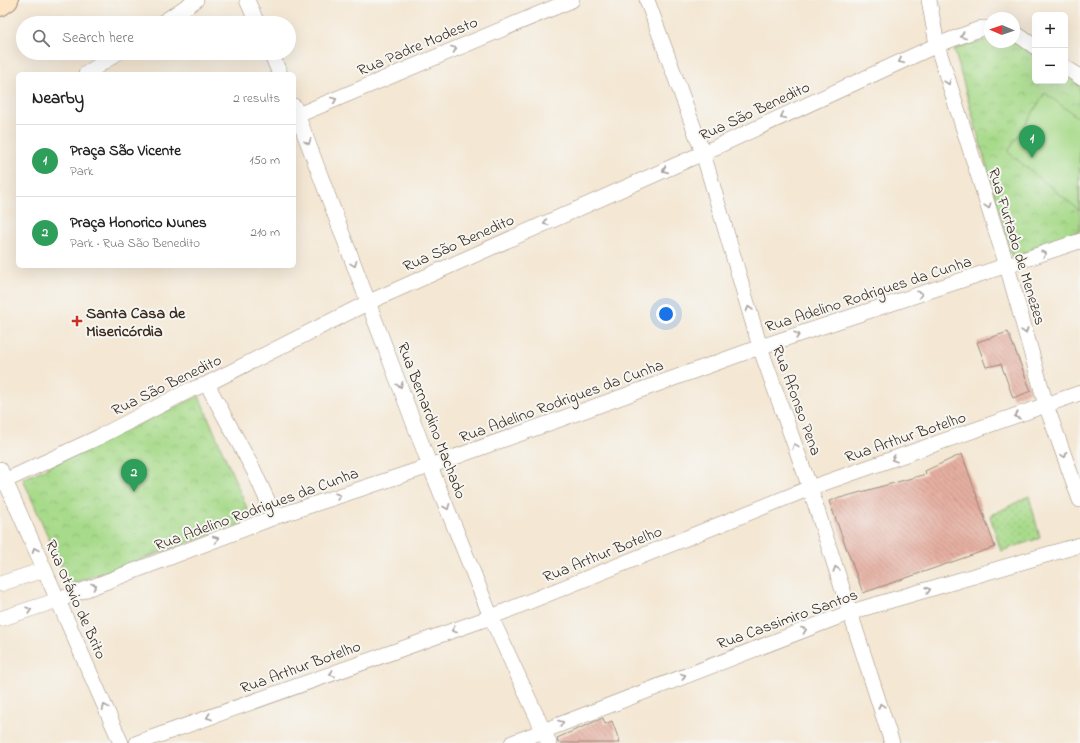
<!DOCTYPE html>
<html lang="en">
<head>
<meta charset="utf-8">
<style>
	:root { --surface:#fff; --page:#f6f6f6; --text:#222; --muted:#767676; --line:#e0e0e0; --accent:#1a73e8 }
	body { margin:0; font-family:"Indie Flower",sans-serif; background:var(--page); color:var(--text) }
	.controls { position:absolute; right:12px; top:12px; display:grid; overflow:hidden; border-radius:6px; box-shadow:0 4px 16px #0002 }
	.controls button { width:36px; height:36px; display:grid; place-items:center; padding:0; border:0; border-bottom:1px solid var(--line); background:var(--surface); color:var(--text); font:20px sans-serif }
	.compass { position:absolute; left:984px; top:12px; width:36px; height:36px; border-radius:50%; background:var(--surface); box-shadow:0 4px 16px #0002; rotate:272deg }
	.you { position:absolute; left:666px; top:314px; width:14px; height:14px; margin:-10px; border:3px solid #fff; border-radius:50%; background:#1a73e8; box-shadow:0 0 0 6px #1a73e833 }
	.badge { display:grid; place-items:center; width:26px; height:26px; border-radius:50%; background:var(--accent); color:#fff; font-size:13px; font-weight:700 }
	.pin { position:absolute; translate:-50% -33px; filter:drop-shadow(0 1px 2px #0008) }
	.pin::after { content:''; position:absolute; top:21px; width:14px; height:12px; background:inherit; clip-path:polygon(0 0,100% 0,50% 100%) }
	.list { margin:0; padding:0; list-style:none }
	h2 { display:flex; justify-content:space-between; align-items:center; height:52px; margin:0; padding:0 16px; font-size:17px }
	h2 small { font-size:13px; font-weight:400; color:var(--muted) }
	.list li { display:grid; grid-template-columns:26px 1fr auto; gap:12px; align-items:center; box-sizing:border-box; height:72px; padding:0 16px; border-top:1px solid var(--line) }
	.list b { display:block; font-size:15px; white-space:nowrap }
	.list p { margin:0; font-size:13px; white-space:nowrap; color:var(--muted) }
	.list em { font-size:13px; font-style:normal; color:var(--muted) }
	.icon { flex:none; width:22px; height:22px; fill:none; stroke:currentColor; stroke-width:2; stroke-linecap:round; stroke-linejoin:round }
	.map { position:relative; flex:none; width:1080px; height:743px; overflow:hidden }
	.search { position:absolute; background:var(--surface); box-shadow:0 4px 16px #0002; left:16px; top:16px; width:280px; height:44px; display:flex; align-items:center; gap:10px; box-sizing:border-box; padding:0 14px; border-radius:22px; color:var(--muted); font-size:15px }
	.panel { position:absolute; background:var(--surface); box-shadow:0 4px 16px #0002; left:16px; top:72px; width:280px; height:196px; border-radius:6px }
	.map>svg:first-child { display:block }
	.grass { fill:url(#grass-dots); stroke:#718254 }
	.park { fill:url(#park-crowns); stroke:#718254 }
	.pitch { fill:#a7da8a; stroke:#718254 }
	.building { fill:url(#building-back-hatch) }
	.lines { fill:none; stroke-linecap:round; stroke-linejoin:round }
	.minor-casing { stroke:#988878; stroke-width:16 }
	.secondary-casing { stroke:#988878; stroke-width:24 }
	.minor { stroke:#fff; stroke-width:15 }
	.secondary { stroke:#fde5c5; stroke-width:22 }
	.oneway { stroke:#a79f9a }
	.poi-dot { fill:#c8321e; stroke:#f6f6f2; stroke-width:1.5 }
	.labels { text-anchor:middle; stroke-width:4; stroke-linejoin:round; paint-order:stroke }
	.street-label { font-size:16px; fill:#3b2a1e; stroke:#f6f6f2 }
	.poi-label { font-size:16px; font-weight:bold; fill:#3b2a1e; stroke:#f6f6f2; text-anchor:start }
</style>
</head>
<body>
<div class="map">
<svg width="1080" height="743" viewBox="0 0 1080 743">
	<defs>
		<pattern id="grass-dots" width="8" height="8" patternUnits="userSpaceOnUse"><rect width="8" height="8" fill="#a7da8a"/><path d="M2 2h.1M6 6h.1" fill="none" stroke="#91bb77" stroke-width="1.8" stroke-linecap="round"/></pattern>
		<pattern id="park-crowns" width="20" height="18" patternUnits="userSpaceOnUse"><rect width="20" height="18" fill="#a7da8a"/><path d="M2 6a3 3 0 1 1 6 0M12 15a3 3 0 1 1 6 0" fill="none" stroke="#91bb77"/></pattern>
		<pattern id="building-back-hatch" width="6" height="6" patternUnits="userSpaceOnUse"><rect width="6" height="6" fill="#e5afa1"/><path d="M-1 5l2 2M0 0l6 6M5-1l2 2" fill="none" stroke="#bb8f83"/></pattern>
	</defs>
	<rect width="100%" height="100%" fill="#f6f6f2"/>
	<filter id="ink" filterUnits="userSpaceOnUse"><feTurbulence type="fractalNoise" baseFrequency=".025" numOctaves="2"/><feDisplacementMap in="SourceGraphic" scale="8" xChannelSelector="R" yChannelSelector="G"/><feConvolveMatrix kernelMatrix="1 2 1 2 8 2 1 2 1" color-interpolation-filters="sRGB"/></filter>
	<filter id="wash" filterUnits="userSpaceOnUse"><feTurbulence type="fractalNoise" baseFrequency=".012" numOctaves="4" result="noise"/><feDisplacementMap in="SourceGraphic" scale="16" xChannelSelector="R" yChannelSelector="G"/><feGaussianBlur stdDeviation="0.9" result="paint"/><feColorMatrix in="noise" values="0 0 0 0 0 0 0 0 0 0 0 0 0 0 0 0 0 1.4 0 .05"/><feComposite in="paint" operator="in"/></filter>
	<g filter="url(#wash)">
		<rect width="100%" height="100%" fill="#f4e7d3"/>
		<path class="grass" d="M 1029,496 L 1040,538 L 1001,551 L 990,516 Z"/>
		<path class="park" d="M 990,39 L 990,42 L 1014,42 L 1014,40 L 1035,55 L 1035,81 L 1065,81 L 1065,75 L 1080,85 L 1080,231 L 1012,258 L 954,49 Z
			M 199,396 L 252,520 L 69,585 L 23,479 Z"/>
		<path class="pitch" d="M 1045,93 L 1080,119 L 1079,210 L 1008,152 Z"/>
		<g id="blocks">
			<path class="building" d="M 1008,332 L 1031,391 L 1013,398 L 1001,364 L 986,367 L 977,342 Z
				M 962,454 L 995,547 L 863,593 L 829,501 L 926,474 L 925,471 Z
				M 603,718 L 605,724 L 612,721 L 620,743 L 558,743 L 557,738 Z"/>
		</g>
	</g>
	<g filter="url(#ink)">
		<use href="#blocks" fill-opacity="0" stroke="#988878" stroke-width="1"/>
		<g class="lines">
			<defs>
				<path id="minor" d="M 247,0 L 257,23
					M 647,0 L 703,153 L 760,347 L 810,488 L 892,743
					M 929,0 L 937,45 L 1007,266 L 1046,405 L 1080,500
					M 162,23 L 196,0
					M 1014,32 L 1035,47
					M 271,53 L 280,74
					M 1065,67 L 1080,77
					M 86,74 L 117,53
					M 294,106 L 430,466 L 491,617 L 549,743
					M 298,115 L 572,0
					M 207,384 L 253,469 L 275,517
					M 0,469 L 121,743
					M 0,483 L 99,437 L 190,390 L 207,384 L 369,302 L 703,153 L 937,45 L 982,28 L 990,28
					M 0,584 L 43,570
					M 0,619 L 58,600 L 275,517 L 430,466 L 760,347 L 1080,241
					M 137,743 L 491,617 L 810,488 L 1080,393
					M 512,743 L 851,612 L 1080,545"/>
				<path id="secondary" d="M 0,5 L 7,0"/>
			</defs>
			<use href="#minor" class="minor-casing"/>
			<use href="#secondary" class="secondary-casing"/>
			<use href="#minor" class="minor"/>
			<use href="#secondary" class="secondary"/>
		</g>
		<defs><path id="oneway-chevron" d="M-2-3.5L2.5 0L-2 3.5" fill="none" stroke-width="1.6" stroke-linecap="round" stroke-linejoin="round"/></defs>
		<g class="oneway">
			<use href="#oneway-chevron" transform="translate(963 36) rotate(160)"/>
			<use href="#oneway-chevron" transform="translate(454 49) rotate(-23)"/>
			<use href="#oneway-chevron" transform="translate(901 61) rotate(155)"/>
			<use href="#oneway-chevron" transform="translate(948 82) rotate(72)"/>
			<use href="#oneway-chevron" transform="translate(334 100) rotate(-23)"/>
			<use href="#oneway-chevron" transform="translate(783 116) rotate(155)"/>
			<use href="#oneway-chevron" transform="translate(308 142) rotate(69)"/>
			<use href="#oneway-chevron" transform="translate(665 170) rotate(156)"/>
			<use href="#oneway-chevron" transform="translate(988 206) rotate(72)"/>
			<use href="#oneway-chevron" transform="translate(546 223) rotate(156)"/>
			<use href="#oneway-chevron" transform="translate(1044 254) rotate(-19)"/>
			<use href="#oneway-chevron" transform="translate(354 264) rotate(69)"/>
			<use href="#oneway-chevron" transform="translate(920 294) rotate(-18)"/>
			<use href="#oneway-chevron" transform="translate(749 309) rotate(-106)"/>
			<use href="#oneway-chevron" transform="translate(1025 331) rotate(74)"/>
			<use href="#oneway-chevron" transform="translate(797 335) rotate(-18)"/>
			<use href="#oneway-chevron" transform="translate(400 385) rotate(69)"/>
			<use href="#oneway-chevron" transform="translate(1017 416) rotate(161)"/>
			<use href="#oneway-chevron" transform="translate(795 446) rotate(-110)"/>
			<use href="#oneway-chevron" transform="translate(1064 455) rotate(70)"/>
			<use href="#oneway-chevron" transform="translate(894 459) rotate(161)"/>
			<use href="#oneway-chevron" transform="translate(338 496) rotate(-18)"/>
			<use href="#oneway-chevron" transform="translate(447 507) rotate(68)"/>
			<use href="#oneway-chevron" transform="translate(216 539) rotate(-21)"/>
			<use href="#oneway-chevron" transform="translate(35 550) rotate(-113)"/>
			<use href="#oneway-chevron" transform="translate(836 569) rotate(-108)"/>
			<use href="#oneway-chevron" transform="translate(94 586) rotate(-21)"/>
			<use href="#oneway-chevron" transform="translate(928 590) rotate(-16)"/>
			<use href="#oneway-chevron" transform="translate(29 610) rotate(-18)"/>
			<use href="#oneway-chevron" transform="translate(454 630) rotate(160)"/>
			<use href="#oneway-chevron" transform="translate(804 630) rotate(-21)"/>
			<use href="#oneway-chevron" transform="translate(332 674) rotate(160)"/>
			<use href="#oneway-chevron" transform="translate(683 676) rotate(-21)"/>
			<use href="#oneway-chevron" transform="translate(881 706) rotate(-108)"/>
			<use href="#oneway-chevron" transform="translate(105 707) rotate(-114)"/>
			<use href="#oneway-chevron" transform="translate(209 717) rotate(160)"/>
			<use href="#oneway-chevron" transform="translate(561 723) rotate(-21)"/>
		</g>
	</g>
	<path class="poi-dot" d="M75 315h4v4h4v4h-4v4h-4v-4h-4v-4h4z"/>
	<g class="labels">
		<g class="street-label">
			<text transform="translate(417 45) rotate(-23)" y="6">Rua Padre Modesto</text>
			<text transform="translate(754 110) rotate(-25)" y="6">Rua São Benedito</text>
			<text transform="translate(458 242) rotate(-24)" y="6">Rua São Benedito</text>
			<text transform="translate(1018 246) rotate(73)" y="6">Rua Furtado de Menezes</text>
			<text transform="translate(868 293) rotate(-18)" y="6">Rua Adelino Rodrigues da Cunha</text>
			<text transform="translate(166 384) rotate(-26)" y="6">Rua São Benedito</text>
			<text transform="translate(561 400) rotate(-20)" y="6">Rua Adelino Rodrigues da Cunha</text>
			<text transform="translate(798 400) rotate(70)" y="6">Rua Afonso Pena</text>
			<text transform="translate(433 420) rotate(69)" y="6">Rua Bernardino Machado</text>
			<text transform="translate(905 436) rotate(-19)" y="6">Rua Arthur Botelho</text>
			<text transform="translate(256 508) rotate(-20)" y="6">Rua Adelino Rodrigues da Cunha</text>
			<text transform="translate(602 553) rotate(-22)" y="6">Rua Arthur Botelho</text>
			<text transform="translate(77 599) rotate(66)" y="6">Rua Otávio de Brito</text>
			<text transform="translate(787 618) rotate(-20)" y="6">Rua Cassimiro Santos</text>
			<text transform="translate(300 666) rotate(-20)" y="6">Rua Arthur Botelho</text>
		</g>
		<g class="poi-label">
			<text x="86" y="318">Santa Casa de<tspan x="86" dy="18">Misericórdia</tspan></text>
		</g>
	</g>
</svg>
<div class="controls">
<button>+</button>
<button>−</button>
</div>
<svg class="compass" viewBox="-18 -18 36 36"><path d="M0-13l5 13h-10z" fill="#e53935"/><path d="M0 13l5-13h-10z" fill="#767676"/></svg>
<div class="you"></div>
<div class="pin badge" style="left:1032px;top:158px;background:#2e9e5b">1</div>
<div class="pin badge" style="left:134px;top:492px;background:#2e9e5b">2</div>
<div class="search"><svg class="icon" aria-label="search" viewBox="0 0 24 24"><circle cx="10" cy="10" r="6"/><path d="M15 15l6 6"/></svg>Search here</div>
<section class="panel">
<h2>Nearby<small>2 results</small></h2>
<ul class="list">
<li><span class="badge" style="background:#2e9e5b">1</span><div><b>Praça São Vicente</b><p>Park</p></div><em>150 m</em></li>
<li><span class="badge" style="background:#2e9e5b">2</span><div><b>Praça Honorico Nunes</b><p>Park · Rua São Benedito</p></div><em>210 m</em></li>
</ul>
</section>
</div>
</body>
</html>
